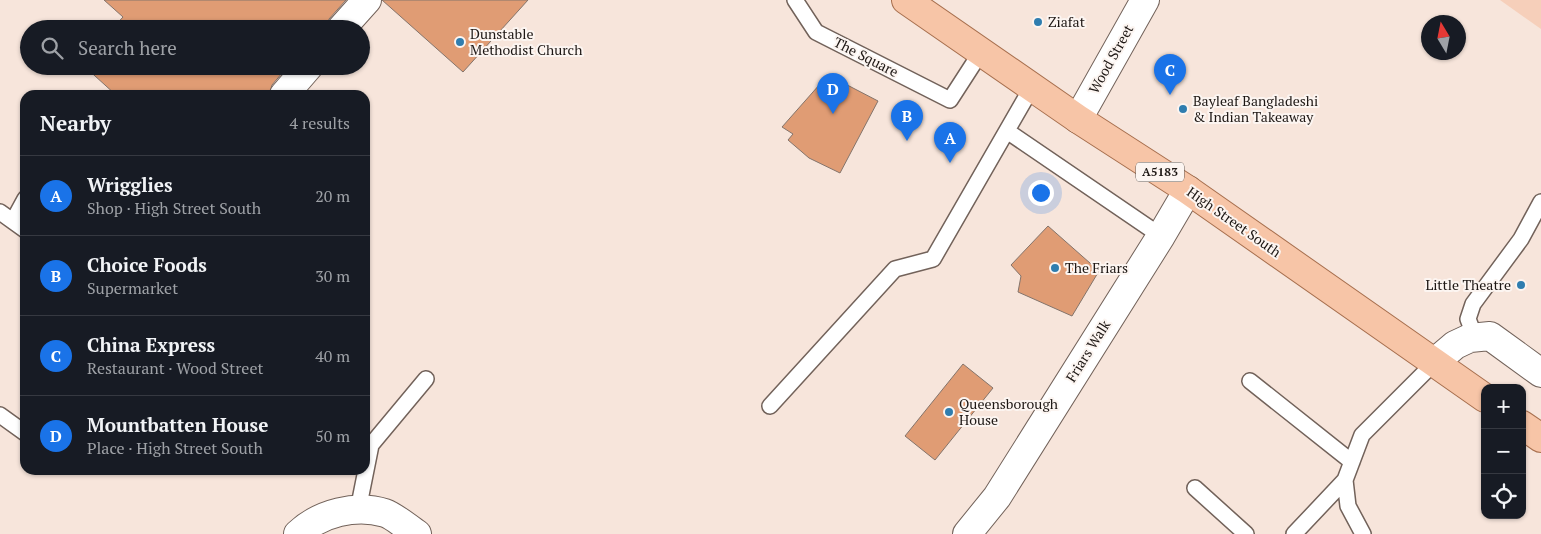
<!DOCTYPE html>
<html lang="en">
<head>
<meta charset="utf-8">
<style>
	:root { --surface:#171b24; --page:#20242c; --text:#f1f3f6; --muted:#9ea1a6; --line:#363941; --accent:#1a73e8 }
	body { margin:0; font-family:"PT Serif",serif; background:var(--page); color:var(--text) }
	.controls { position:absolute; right:15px; bottom:15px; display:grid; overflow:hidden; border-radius:10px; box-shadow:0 1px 4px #0004 }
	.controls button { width:45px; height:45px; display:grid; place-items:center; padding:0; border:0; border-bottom:1px solid var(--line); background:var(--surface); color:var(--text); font:25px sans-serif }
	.compass { position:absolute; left:1421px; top:15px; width:45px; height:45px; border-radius:50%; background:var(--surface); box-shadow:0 1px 4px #0004; rotate:350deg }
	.you { position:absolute; left:1040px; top:192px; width:18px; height:18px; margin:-12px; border:4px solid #fff; border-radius:50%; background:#1a73e8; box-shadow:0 0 0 8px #1a73e833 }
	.badge { display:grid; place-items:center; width:32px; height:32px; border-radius:50%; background:var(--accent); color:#fff; font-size:16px; font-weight:700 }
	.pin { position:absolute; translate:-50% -41px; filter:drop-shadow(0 1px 2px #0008) }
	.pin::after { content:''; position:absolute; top:26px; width:18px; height:15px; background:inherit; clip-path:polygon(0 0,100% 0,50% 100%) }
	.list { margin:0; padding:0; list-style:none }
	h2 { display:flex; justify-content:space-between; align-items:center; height:65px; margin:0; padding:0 20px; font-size:21px }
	h2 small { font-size:16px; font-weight:400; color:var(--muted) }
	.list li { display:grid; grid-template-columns:32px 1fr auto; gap:15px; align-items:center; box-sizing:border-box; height:80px; padding:0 20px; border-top:1px solid var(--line) }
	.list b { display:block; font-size:19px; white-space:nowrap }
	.list p { margin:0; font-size:16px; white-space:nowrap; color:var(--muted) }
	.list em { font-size:16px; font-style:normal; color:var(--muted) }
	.icon { flex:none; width:28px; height:28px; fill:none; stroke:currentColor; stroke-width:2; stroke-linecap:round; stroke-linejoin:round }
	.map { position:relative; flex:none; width:1541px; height:534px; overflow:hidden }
	.search { position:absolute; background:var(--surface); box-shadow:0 1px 4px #0004; left:20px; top:20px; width:350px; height:55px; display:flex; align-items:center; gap:12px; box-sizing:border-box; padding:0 18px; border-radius:28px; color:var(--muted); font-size:19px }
	.panel { position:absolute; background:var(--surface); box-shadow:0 1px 4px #0004; left:20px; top:90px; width:350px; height:385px; border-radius:15px }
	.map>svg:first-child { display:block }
	.green { fill:#f6cfba }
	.building { fill:#e09c74; stroke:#84746b }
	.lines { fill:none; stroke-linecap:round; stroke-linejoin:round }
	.lane-casing { stroke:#72625a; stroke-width:18 }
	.street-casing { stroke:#72625a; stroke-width:30 }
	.primary-casing { stroke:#a76f4e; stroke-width:30 }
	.lane { stroke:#fff; stroke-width:15 }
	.street { stroke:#fff; stroke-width:28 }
	.primary { stroke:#f7c5a7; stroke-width:28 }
	.poi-dot { fill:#2f7daf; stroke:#fcf5f1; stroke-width:2 }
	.labels { text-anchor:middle; stroke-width:4; stroke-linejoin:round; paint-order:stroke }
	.shield { fill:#fcf5f1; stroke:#605a56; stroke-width:1 }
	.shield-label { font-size:12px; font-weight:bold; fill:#1d1714 }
	.poi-label { font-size:14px; fill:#1d1714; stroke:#fcf5f1; text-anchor:start }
	.street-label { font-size:14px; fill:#1d1714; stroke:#fcf5f1 }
</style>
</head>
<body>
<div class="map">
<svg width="1541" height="534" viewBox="0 0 1541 534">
	<rect width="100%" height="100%" fill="#f7e5db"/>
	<path class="green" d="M 1500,0 L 1541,0 L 1541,29 Z"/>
	<path class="building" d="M 104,0 L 346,0 L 329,19 L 326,29 L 112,29 L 123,17 Z
		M 382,0 L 528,0 L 463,72 Z
		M 84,66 L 288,66 L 272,85 L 269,95 L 116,95 Z
		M 828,75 L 878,101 L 840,173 L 809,158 L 788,140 L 793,134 L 782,127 Z
		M 1048,226 L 1099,271 L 1072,316 L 1018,292 L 1021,276 L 1011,265 Z
		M 963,364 L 993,388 L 935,460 L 905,436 Z"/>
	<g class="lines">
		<defs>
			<path id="lane" d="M 795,0 L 816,32 L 950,100 L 981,52
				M 1007,131 L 1161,236
				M 0,212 L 25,230
				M 13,221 L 25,199
				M 1475,337 L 1468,319 L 1473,304 L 1521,239 L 1541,202
				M 1250,381 L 1352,462
				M 770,406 L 895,269 L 933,259 L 1032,87
				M 0,415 L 25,433
				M 1195,488 L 1246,534
				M 358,510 L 371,445 L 426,379
				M 1294,534 L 1345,480
				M 1363,534 L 1348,506 L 1345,480 L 1362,435 L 1435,362"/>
			<path id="street" d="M 341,29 L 367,0
				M 284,95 L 309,66
				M 1078,119 L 1145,0
				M 1435,362 L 1455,345 L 1470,338 L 1490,336 L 1541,373
				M 298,534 C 320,513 356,504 385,513 C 394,516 408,528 417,534
				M 967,534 L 997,497 L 1161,236 L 1188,190"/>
			<path id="primary" d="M 906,0 L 1078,119 L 1188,190 L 1485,398
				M 1522,425 L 1541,438"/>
		</defs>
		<use href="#lane" class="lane-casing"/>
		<use href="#street" class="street-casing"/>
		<use href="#primary" class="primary-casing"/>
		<use href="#lane" class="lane"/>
		<use href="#street" class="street"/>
		<use href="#primary" class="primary"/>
	</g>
	<g class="poi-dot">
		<circle cx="1038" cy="22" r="5"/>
		<circle cx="460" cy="42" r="5"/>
		<circle cx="1183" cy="109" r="5"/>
		<circle cx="1055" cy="268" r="5"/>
		<circle cx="1521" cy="285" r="5"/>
		<circle cx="949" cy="412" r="5"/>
	</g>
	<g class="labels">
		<rect class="shield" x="1136" y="162.5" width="48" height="19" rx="4"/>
		<g class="shield-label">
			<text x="1160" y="176">A5183</text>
		</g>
		<g class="poi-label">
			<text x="1048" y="27">Ziafat</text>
			<text x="470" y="39">Dunstable<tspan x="470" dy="16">Methodist Church</tspan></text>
			<text x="1193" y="106">Bayleaf Bangladeshi<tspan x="1193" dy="16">&amp; Indian Takeaway</tspan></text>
			<text x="1065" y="273">The Friars</text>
			<text x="1511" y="290" text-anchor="end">Little Theatre</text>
			<text x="959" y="409">Queensborough<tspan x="959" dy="16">House</tspan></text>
		</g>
		<g class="street-label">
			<text transform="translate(866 57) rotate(27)" y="5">The Square</text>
			<text transform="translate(1111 59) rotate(-61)" y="5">Wood Street</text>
			<text transform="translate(1234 222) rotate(35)" y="5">High Street South</text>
			<text transform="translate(1088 351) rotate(-58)" y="5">Friars Walk</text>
		</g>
	</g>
</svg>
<div class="controls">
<button>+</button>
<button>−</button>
<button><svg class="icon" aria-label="locate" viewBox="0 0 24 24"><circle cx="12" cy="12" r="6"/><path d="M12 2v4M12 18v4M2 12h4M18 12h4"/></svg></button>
</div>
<svg class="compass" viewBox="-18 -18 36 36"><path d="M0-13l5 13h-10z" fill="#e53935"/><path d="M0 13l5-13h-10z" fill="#9ea1a6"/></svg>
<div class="you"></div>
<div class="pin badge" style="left:950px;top:163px">A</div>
<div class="pin badge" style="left:907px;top:141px">B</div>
<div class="pin badge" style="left:1170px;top:95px">C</div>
<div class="pin badge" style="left:833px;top:114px">D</div>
<div class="search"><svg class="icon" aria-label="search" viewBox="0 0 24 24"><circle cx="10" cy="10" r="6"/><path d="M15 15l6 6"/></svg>Search here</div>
<section class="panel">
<h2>Nearby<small>4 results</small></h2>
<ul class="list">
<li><span class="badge">A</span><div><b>Wrigglies</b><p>Shop · High Street South</p></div><em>20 m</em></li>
<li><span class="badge">B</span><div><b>Choice Foods</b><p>Supermarket</p></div><em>30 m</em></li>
<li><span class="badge">C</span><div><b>China Express</b><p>Restaurant · Wood Street</p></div><em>40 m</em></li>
<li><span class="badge">D</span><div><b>Mountbatten House</b><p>Place · High Street South</p></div><em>50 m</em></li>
</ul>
</section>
</div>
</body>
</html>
